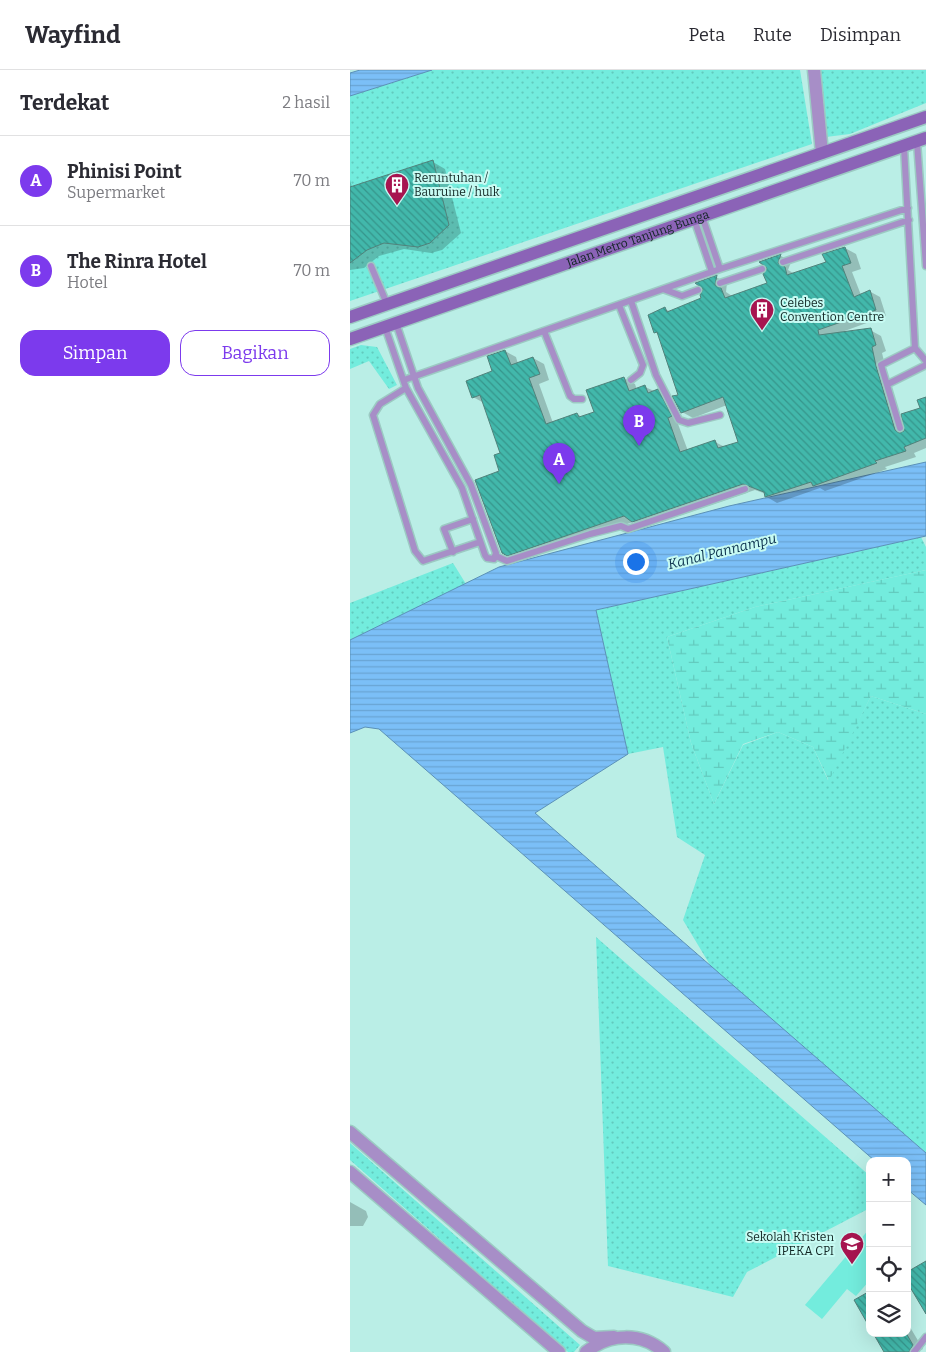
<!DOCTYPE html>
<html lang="id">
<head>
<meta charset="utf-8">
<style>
	:root { --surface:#fff; --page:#f7f7f7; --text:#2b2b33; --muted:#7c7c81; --line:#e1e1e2; --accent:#7c3aed }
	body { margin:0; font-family:Bitter,serif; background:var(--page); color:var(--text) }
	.controls { position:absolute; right:15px; bottom:15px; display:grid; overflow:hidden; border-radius:10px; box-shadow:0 5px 20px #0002 }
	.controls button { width:45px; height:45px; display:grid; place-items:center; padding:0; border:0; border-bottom:1px solid var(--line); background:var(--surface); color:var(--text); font:25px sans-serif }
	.you { position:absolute; left:285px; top:491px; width:18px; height:18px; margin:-12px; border:4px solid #fff; border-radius:50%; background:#1a73e8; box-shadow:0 0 0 8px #1a73e833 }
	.badge { display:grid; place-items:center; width:32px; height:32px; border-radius:50%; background:var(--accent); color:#fff; font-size:16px; font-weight:700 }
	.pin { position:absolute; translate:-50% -41px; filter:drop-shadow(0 1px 2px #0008) }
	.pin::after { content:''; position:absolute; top:26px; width:18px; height:15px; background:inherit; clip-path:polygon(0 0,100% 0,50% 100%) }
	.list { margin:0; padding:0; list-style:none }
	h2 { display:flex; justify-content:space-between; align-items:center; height:65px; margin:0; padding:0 20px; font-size:21px }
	h2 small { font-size:16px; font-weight:400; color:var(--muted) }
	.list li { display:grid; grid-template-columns:32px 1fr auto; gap:15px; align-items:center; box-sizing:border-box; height:90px; padding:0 20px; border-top:1px solid var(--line) }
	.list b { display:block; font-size:19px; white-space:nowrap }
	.list p { margin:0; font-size:16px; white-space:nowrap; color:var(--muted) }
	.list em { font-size:16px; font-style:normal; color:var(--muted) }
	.actions { display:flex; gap:10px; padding:15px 20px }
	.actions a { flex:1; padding:11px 0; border:1px solid var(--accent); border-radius:15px; text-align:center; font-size:18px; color:var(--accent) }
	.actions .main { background:var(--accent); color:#fff }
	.icon { flex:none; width:28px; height:28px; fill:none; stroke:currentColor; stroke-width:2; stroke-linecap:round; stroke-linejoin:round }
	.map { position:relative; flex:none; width:576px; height:1282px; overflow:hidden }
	header { display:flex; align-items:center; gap:30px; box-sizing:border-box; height:70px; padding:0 25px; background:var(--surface); border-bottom:1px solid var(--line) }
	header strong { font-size:24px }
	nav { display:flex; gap:28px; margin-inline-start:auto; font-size:18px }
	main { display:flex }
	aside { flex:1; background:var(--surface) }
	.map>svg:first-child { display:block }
	.grass { fill:url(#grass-dots) }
	.wetland { fill:url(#wetland-marsh) }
	.garden { fill:#73ecdd }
	.water { fill:url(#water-rules); stroke:#5b91b7 }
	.shadow { fill:#0003 }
	.building { fill:url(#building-back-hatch); stroke:#51827b }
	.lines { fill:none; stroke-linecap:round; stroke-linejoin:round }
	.lane-casing { stroke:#9ccac3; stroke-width:9 }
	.street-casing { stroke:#9ccac3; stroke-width:15 }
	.secondary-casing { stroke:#9ccac3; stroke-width:15 }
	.lane { stroke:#a78ec7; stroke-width:6 }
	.street { stroke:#a78ec7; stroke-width:12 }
	.secondary { stroke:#8b63b7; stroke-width:12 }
	.labels { text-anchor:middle; stroke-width:4; stroke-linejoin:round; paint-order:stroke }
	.poi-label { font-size:12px; fill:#112523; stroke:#c7fbf3; text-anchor:start }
	.street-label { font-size:12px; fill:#112523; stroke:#c7fbf3 }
	.water-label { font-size:14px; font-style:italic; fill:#0e3450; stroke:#c7fbf3 }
</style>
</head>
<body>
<header>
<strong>Wayfind</strong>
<nav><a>Peta</a><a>Rute</a><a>Disimpan</a></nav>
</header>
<main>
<aside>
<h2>Terdekat<small>2 hasil</small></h2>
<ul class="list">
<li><span class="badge">A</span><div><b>Phinisi Point</b><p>Supermarket</p></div><em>70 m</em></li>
<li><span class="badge">B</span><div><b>The Rinra Hotel</b><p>Hotel</p></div><em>70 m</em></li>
</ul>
<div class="actions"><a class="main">Simpan</a><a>Bagikan</a></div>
</aside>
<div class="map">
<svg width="576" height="1282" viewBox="0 0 576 1282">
	<defs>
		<pattern id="grass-dots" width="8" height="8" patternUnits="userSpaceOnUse" patternTransform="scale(1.25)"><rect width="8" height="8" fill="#73ecdd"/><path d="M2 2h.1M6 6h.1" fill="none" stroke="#62cabd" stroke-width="1.8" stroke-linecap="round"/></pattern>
		<pattern id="wetland-marsh" width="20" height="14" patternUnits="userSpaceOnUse" patternTransform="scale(1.25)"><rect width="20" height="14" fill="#73ecdd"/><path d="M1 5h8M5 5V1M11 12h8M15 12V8" fill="none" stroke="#62cabd"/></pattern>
		<pattern id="water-rules" width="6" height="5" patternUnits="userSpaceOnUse" patternTransform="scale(1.25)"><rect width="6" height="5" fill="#7bbff7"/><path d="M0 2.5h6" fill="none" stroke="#69a4d3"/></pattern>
		<pattern id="building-back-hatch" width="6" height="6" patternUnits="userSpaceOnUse" patternTransform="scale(1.25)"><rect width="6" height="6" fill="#42b8ab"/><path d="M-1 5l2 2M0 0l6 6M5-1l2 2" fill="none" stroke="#36958b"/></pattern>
	</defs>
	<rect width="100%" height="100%" fill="#baeee6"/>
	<path class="grass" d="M 82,0 L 450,0 L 462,74 L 0,231 L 0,26 Z
		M 470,0 L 576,0 L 576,33 L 500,64 L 476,67 Z
		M 11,275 L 27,277 L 47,315 L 39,319 L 19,291 L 0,299 L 0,279 Z
		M 571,467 L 576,477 L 576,500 L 405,537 L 317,567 L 341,673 L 364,734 L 393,675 L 428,662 L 463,677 L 478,710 L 521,626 L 576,644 L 576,1083 L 363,900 L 333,850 L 355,785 L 327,767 L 313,677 L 278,684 L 246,540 Z
		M 103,493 L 116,514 L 0,570 L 0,533 Z
		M 246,867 L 520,1106 L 520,1138 L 397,1202 L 383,1227 L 258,1196 Z
		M 0,1073 L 230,1275 L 224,1282 L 218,1282 L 0,1090 Z"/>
	<path class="wetland" d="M 576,500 L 576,644 L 521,626 L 479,711 L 463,677 L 428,662 L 393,674 L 364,734 L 341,673 L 317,567 L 405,537 Z"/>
	<path class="garden" d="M 520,1158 L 520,1210 L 506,1226 L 497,1219 L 472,1249 L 455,1235 Z"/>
	<path class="water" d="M 10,0 L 82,0 L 0,26 L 0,3 Z
		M 576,392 L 576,466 L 246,540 L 278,684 L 185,743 L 576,1083 L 576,1135 L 557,1119 L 557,1091 L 525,1091 L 29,659 L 15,657 L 0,663 L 0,570 L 149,497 L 379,436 Z"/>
	<path class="shadow" d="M 83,92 L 95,99 L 111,163 L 92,180 L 81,183 L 54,179 L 29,186 L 14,198 L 0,200 L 0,110 L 2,117 Z
		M 495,178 L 506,184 L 511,199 L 502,202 L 511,225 L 519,221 L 530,227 L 536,246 L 489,263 L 520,260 L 531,266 L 536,281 L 532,283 L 537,303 L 554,362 L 572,339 L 576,328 L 576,378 L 564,383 L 566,387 L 535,397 L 537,399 L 475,421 L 470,418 L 427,433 L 417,427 L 416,424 L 405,420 L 293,458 L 283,452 L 169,491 L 153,482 L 152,383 L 134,333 L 123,327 L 144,302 L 155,281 L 166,287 L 168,294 L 183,288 L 194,294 L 199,310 L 189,314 L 203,353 L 227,344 L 232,347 L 246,342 L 274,308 L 285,314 L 287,320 L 295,317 L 318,327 L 331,352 L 328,354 L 338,381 L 365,372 L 375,377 L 389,372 L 377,335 L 343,348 L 332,342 L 330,326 L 309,265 L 305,262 L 315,239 L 321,242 L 352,229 L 366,207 L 377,213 L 376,222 L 382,226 L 418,214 L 418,198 L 412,192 L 431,186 L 441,192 L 438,200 L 445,204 L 477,192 Z
		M 0,1132 L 16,1141 L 18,1147 L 13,1156 L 0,1156 Z
		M 557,1252 L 573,1279 L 567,1282 L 536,1282 L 525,1263 L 557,1263 Z"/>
	<path class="building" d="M 83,90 L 99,155 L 80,173 L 68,177 L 34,173 L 17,180 L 0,193 L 0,117 Z
		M 495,177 L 501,193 L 492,196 L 504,227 L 520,220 L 526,240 L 468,260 L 469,265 L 521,258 L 526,275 L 522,277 L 526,296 L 545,360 L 549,363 L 554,361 L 551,344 L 570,338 L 567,330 L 576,327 L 576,368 L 554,377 L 556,381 L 525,391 L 527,393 L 463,416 L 461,412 L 415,427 L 414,422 L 393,414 L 282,452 L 274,446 L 157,486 L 152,483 L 125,410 L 149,401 L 144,385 L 150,383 L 130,325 L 122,328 L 116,311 L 142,301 L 137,286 L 155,280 L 161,295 L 183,287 L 190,304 L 179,308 L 196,354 L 227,343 L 229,347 L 244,342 L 236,320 L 274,307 L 279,321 L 295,315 L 298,323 L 308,319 L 322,346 L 318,348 L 330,382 L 365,370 L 368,378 L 388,372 L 373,327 L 331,343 L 322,326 L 328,325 L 307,262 L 304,263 L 298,245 L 315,237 L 317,242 L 351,228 L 350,225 L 353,219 L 345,213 L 367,205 L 365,215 L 371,218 L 375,228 L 417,213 L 413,204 L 417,198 L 409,192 L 431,184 L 428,193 L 435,197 L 437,205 L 476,192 L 472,184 Z
		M 576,1191 L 576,1244 L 557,1212 L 557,1202 Z
		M 520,1221 L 520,1258 L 504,1230 Z
		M 523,1263 L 556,1263 L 563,1275 L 559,1282 L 534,1282 Z"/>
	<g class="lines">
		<defs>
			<path id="lane" d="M 567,72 L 576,196
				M 554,77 L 565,278 L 576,291
				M 352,146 L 370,199
				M 344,149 L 362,202
				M 433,192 L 559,150
				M 21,196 L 37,234
				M 370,213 L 412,199
				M 313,219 L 332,226 L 348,220
				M 281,231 L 306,305 L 329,350 L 338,353 L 370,345
				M 269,235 L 293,295 L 290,303 L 281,310
				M 35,257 L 56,318 L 112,418 L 135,485 L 137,488 L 144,489 L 146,483 L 121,415 L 68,318 L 46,253
				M 194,261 L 220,326 L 224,329 L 232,329
				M 54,310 L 370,199 L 558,138
				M 538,314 L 576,295
				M 56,318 L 30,334 L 23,345 L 65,481 L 73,491 L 130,472
				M 550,358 L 531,295 L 565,278
				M 103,482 L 94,459 L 123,449
				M 146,486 L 157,491 L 240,464 L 271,456 L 278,459 L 395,419
				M 564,1282 L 576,1267"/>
			<path id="street" d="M 464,0 L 472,83
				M 0,1062 L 232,1261 L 244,1268 L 264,1267
				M 0,1102 L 209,1282
				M 236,1282 C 260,1263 291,1262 314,1282"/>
			<g id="secondary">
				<path d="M 0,247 L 576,47"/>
				<path id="s1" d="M 0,269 L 576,68"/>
			</g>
		</defs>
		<use href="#lane" class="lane-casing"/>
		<use href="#street" class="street-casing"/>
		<use href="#secondary" class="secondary-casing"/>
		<use href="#lane" class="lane"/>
		<use href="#street" class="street"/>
		<use href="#secondary" class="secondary"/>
	</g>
	<defs>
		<symbol id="building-pin" viewBox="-11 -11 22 30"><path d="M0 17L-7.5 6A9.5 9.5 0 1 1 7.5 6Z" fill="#a71550" stroke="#c7fbf3"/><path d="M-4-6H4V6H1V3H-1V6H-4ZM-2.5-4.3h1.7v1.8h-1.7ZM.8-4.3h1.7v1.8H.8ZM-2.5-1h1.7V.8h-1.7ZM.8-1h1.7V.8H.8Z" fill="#fff"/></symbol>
		<symbol id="school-pin" viewBox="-11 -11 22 30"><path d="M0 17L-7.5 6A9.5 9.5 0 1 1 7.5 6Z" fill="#a71550" stroke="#c7fbf3"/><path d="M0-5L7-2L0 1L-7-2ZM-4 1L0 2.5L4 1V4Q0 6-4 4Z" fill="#fff"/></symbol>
	</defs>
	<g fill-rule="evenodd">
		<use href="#building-pin" x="33" y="101" width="28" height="38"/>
		<use href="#building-pin" x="398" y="226" width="28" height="38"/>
		<use href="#school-pin" x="488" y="1160" width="28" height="38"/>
	</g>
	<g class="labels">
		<g class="poi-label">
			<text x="64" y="112">Reruntuhan /<tspan x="64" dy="14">Bauruine / hulk</tspan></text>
			<text x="430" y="237">Celebes<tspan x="430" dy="14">Convention Centre</tspan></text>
			<text x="484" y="1171" text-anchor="end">Sekolah Kristen<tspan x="484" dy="14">IPEKA CPI</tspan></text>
		</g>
		<g class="street-label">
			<text dy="4" stroke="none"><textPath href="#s1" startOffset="305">Jalan Metro Tanjung Bunga</textPath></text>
		</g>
		<g class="water-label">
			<text transform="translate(372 481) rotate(-14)" y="5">Kanal Pannampu</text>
		</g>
	</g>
</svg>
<div class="controls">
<button>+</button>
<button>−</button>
<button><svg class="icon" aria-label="locate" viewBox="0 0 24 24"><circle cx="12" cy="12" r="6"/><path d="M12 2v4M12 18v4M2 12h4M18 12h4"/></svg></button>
<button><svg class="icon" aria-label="layers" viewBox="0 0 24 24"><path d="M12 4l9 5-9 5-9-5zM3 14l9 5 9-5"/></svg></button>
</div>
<div class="you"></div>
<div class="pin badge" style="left:209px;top:414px">A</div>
<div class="pin badge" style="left:289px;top:376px">B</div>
</div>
</main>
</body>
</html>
